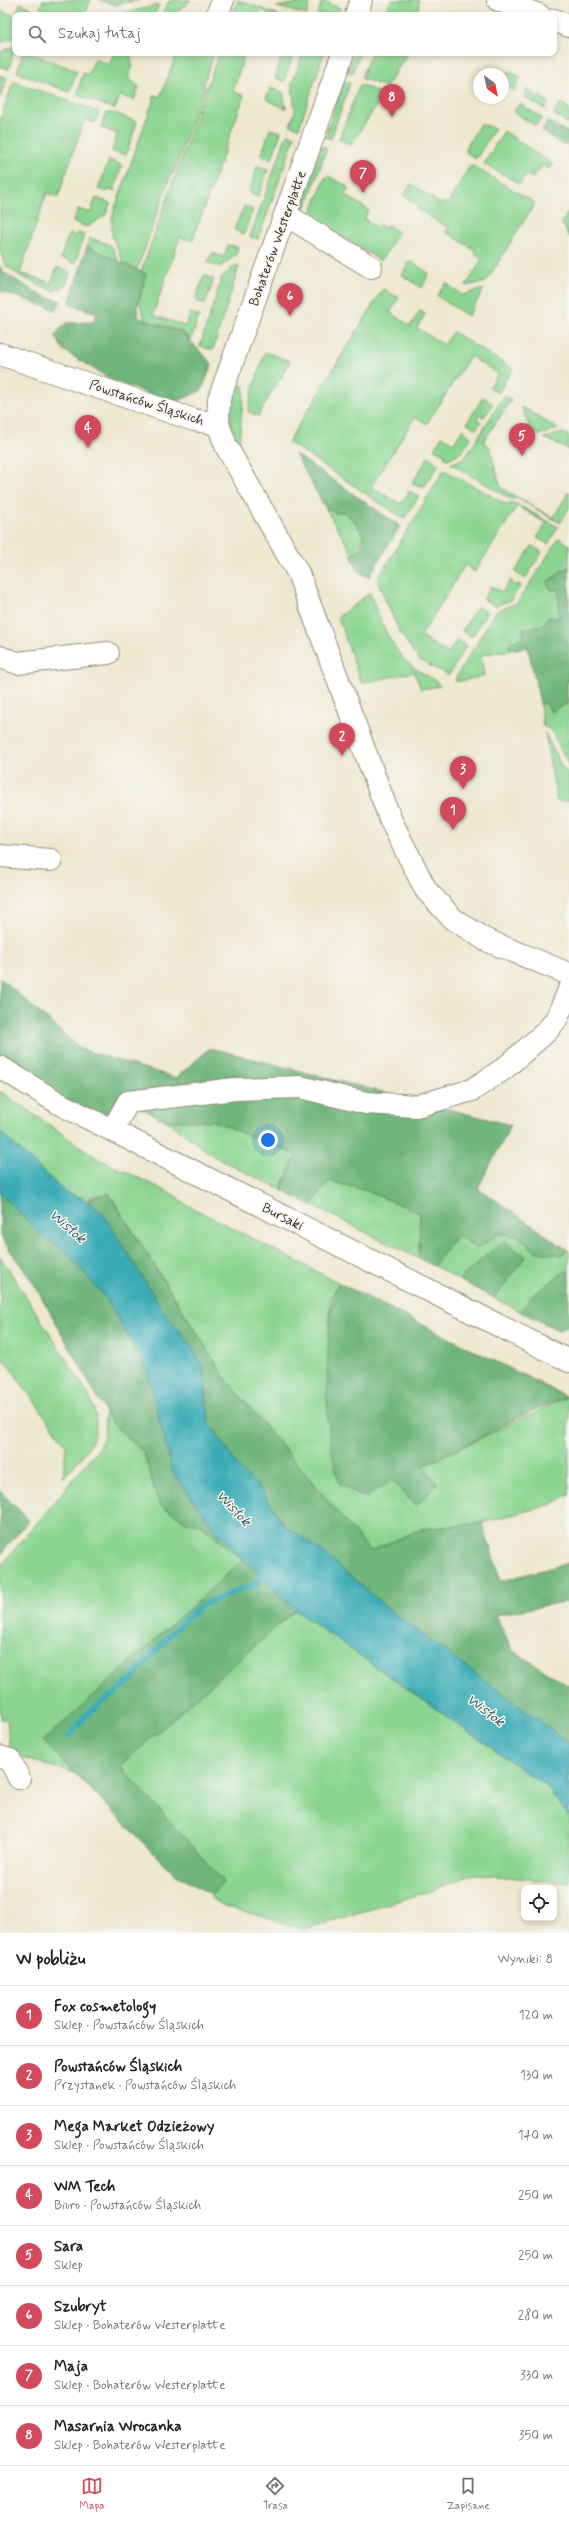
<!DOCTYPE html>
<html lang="pl">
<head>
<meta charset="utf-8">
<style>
	:root { --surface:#fff; --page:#f6f6f6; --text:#202124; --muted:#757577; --line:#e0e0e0; --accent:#d1495b }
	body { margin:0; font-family:Mynerve,sans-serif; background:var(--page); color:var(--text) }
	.controls { position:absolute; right:12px; bottom:12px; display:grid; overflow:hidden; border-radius:8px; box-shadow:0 2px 6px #0003 }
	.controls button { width:36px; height:36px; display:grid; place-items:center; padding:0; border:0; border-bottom:1px solid var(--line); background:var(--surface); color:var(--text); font:20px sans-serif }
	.compass { position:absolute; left:473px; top:68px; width:36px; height:36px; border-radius:50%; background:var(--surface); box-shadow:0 2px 6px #0003; rotate:147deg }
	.you { position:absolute; left:268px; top:1140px; width:14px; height:14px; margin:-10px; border:3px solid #fff; border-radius:50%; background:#1a73e8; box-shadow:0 0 0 6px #1a73e833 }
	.badge { display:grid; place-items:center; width:26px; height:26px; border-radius:50%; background:var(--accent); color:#fff; font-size:13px; font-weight:700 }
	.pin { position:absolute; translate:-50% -33px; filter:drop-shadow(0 1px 2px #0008) }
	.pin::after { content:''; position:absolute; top:21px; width:14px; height:12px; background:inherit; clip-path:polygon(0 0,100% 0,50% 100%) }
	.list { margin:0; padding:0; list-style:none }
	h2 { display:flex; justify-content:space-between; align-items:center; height:52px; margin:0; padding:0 16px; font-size:17px }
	h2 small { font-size:13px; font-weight:400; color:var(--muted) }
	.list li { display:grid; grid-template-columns:26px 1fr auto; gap:12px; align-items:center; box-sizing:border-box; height:60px; padding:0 16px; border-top:1px solid var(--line) }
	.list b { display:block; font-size:15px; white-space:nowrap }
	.list p { margin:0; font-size:13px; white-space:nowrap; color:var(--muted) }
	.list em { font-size:13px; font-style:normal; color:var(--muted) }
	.icon { flex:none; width:22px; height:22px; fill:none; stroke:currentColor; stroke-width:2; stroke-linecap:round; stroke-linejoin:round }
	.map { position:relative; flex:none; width:569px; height:1933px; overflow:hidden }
	.search { position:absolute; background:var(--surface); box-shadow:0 2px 6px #0003; left:12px; right:12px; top:12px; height:44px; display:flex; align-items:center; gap:10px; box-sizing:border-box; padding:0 14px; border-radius:8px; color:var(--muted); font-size:15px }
	.sheet { height:532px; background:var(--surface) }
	nav { display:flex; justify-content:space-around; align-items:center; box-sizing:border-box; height:56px; border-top:1px solid var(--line); background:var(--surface); font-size:11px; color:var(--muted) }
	nav a { display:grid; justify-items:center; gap:2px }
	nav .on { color:var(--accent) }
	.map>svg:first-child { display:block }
	.green { fill:#8bd591; stroke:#638058 }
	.forest { fill:#70b67b; stroke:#56704c }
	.water { fill:#3bacb6; stroke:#3b6b6a }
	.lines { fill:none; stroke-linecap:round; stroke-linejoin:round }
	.stream { stroke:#3bacb6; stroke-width:6 }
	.minor-casing { stroke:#948977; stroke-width:24 }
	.minor { stroke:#fff; stroke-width:22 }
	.labels { text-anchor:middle; stroke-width:3; stroke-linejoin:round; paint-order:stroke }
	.street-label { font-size:14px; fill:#3b2a1e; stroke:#f6f6f2 }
	.water-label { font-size:15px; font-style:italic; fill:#3b5e5b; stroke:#f6f6f2 }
</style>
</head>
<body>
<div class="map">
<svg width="569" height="1933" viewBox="0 0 569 1933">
	<rect width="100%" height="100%" fill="#f6f6f2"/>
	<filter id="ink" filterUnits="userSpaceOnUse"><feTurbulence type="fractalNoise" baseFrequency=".025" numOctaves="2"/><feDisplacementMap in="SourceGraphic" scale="8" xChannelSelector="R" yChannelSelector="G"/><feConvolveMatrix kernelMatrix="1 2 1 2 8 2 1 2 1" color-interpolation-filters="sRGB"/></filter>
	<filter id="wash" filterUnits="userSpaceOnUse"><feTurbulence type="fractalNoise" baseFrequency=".012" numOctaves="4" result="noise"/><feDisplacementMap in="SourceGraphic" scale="16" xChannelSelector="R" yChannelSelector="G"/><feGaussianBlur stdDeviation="0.9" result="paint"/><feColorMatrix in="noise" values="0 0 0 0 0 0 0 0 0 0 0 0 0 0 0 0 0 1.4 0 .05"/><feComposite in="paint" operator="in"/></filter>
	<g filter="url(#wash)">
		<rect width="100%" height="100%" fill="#eee8d0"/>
		<path class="green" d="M 43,0 L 91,0 L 86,12 C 71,17 53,17 39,12 Z
			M 100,0 L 139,0 L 116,5 Z
			M 173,0 L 191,0 L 174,15 L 162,15 L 168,2 Z
			M 238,0 L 279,15 L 270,15 L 263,10 L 258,15 L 232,15 Z
			M 391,0 L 419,0 L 418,15 L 393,15 L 386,12 Z
			M 310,1 L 307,15 L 277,7 Z
			M 322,1 L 340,8 L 338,15 L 317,15 Z
			M 20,3 L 31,8 L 28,15 L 16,15 Z
			M 159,5 L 154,15 L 114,15 Z
			M 0,10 L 15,16 L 15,37 L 0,43 Z
			M 15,46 L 9,69 L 0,67 L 0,52 Z
			M 23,53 L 30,53 L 77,71 L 69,92 L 17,72 Z
			M 114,53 L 132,53 L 130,56 L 133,66 L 128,77 L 139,87 L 134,100 L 120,96 L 115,109 L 77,95 L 83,73 L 88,75 L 95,59 L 109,65 Z
			M 177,53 L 214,53 L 203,85 L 205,86 L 173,174 L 171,174 L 137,270 L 124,264 L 112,236 L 112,217 L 155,95 L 160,97 Z
			M 219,53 L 245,53 L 233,91 L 244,96 L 192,241 L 180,237 L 153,315 L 185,326 L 191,313 L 199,316 L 191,340 L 183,332 L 145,320 L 139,301 L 146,274 L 141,272 Z
			M 283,53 L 293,55 L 284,81 L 275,78 Z
			M 303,53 L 324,53 L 299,128 L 290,125 L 295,112 L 292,84 Z
			M 354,53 L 360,53 L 352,74 L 347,72 Z
			M 371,53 L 408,53 L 386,87 L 361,78 Z
			M 509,71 L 520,77 L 514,91 L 503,84 L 503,74 L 506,76 Z
			M 0,75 L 7,78 L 0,98 Z
			M 344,81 L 350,83 L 331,139 L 325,137 Z
			M 16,82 L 99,112 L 95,123 L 84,120 L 58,197 L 47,193 L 46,195 L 20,273 L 51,283 L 57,267 L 70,272 L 66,285 L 53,291 L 20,276 L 5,265 L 0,251 L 0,120 L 13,83 Z
			M 359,86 L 365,86 L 383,95 L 351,145 L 339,139 Z
			M 270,88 L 283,92 L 286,109 L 266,99 Z
			M 527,89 L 549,102 L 545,109 L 524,97 Z
			M 561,103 L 569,108 L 569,124 L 553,114 Z
			M 520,104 L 542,118 L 536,126 L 513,112 Z
			M 106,113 L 117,114 L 137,122 L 126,155 L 112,151 L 117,134 L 101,127 Z
			M 480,124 L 495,128 L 476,159 L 466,152 L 466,147 Z
			M 270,129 L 281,132 L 272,159 L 261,156 Z
			M 504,131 L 553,165 L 550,169 L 542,165 L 533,178 L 525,175 L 520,184 L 484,164 Z
			M 287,134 L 295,136 L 258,239 L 250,237 Z
			M 322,146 L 327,148 L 302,218 L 297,213 Z
			M 109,160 L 122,165 L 114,191 L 108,190 L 107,192 L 98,189 Z
			M 257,166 L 268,170 L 258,197 L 249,193 Z
			M 473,166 L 535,203 L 486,282 L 466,286 L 482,259 L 474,253 L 475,250 L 446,232 L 448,228 L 417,209 L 418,205 L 404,196 L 411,184 L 441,204 L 449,202 L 469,167 Z
			M 328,176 L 349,187 L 345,195 L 369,210 L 364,219 L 377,227 L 379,225 L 385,228 L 387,225 L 399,232 L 381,261 L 310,217 L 325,178 Z
			M 96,198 L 110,203 L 106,215 L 87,227 L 73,222 L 78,209 L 90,213 Z
			M 244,206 L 253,209 L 244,234 L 234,230 Z
			M 569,210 L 569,237 L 562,223 Z
			M 78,233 L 84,235 L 75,264 L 65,259 L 60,259 L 69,234 L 76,236 Z
			M 90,238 L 111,245 L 119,262 L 87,246 Z
			M 228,245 L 238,247 L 236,255 L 220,267 L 207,263 L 212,253 L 224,257 Z
			M 410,261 L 429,273 L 422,288 L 402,275 Z
			M 235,266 L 239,266 L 213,350 L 200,346 L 222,277 Z
			M 204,275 L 214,279 L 205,304 L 195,301 Z
			M 446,283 L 462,295 L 484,289 L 468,316 L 437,296 Z
			M 383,289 L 399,298 L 390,312 L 410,326 L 420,311 L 425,314 L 417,328 L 444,345 L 453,332 L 513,369 L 498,393 L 489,388 L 498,374 L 470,356 L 427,424 L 415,417 L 371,487 L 401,504 L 409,491 L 419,496 L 404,519 L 288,442 Z
			M 265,352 L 290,361 L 258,416 L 248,412 L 253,388 Z
			M 237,384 L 243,386 L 244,391 L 239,445 C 228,420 227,410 237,384 Z
			M 504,396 L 511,400 L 483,442 L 489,446 L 501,488 L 553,518 L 569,491 L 569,508 L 560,523 L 517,498 L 511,499 L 451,464 L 466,457 Z
			M 483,397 L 493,404 L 484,417 L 479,415 L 477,420 L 481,422 L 476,429 L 467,423 Z
			M 522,407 L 558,429 L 539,435 L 530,430 Z
			M 463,429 L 471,438 L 462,452 L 448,459 L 444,457 L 445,454 L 434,449 L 442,436 L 454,443 Z
			M 563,433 L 569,436 L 569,450 L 544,438 Z
			M 429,456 L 438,465 L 424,487 L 419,484 L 418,486 L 412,483 Z
			M 444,470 L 506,504 L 515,503 L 558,527 L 548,544 L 537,538 L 546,523 L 517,506 L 475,572 L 465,565 L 421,636 L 448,653 L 457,640 L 466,646 L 449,675 L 419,660 L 399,631 L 377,580 Z
			M 325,507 L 336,513 L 344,512 C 361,526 371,535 353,555 Z
			M 559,538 L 569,545 L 569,567 L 557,573 L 559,589 L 559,618 L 544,625 L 536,626 L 523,638 L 509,645 L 510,650 L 481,655 L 484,676 L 456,682 L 456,677 L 474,648 L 476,649 L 478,645 L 476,644 L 496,611 L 517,603 Z
			M 532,546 L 542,552 L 525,579 L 515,572 Z
			M 511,579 L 511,583 L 516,586 L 518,584 L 521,585 L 511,600 L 495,606 L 483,599 L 491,586 L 502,592 Z
			M 370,593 C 379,617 389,645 408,663 C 416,672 434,676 440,686 L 421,689 L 414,672 L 361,683 L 338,617 Z
			M 477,607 L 487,612 L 472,637 L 462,631 Z
			M 569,698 L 569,766 L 551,730 L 543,726 L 540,703 L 546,703 L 552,713 L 558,707 L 567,704 Z
			M 545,733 L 563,769 L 569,773 L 569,801 L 557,801 Z
			M 0,1091 L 97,1158 L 176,1196 L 185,1204 L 339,1283 L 330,1301 L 329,1338 L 365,1498 L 392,1480 L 416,1506 L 437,1485 L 423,1466 L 567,1397 L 569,1398 L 569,1494 L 552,1504 L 482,1523 L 422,1529 L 370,1551 L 225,1378 L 109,1193 L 83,1198 L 67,1193 L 0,1132 Z
			M 167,1121 L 214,1121 L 296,1155 L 281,1190 L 215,1157 Z
			M 329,1181 L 367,1191 L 420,1213 L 419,1259 L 311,1205 Z
			M 457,1234 L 477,1248 L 499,1234 L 518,1235 L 536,1252 L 563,1255 L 566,1249 L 569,1251 L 569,1272 L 565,1271 L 532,1296 L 521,1312 L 494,1298 L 526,1256 L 473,1268 L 459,1280 L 434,1266 Z
			M 0,1256 L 87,1392 C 108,1434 90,1446 63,1478 L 66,1445 L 0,1354 Z
			M 105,1411 L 111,1422 L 144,1453 L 159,1504 L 188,1523 L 199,1523 L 243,1560 L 44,1741 L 76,1774 L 10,1754 L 7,1720 L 0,1719 L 0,1567 L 97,1451 L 104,1437 Z
			M 295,1610 L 546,1786 L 569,1817 L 569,1883 L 475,1874 L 427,1892 L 305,1929 L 224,1906 L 210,1897 L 223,1881 L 120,1766 Z"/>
		<path class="forest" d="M 548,121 L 569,133 L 569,145 L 563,145 L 542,131 Z
			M 87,246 L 146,274 L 137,307 L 139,318 L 183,333 L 212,364 L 202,390 L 174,403 L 112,380 L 63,350 L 55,335 L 66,323 L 94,322 L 97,313 L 69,304 Z
			M 0,266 L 3,272 L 42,296 L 61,301 L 56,310 L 0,291 Z
			M 295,454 L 400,526 L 369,577 L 359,572 L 351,556 C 376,543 358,524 344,512 L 336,513 L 325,507 Z
			M 569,567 L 569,679 C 565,686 569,696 567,704 L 558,707 L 552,713 L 546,703 L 540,703 L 528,647 L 510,650 L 509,645 L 513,641 L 523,638 L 523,629 L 544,625 L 548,617 L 559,618 L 559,589 L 551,590 L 547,582 Z
			M 0,978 L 81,1049 L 176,1078 L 210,1048 L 511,1125 L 478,1188 L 566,1249 L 563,1255 L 536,1252 L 517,1235 L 499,1234 L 477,1248 L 457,1235 L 434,1266 L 419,1259 L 420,1213 L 367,1191 L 329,1181 L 311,1205 L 281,1190 L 296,1155 L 214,1121 L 167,1121 L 136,1106 L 113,1129 L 0,1059 Z
			M 0,1180 L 37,1215 L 108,1193 L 225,1378 L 370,1551 L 422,1529 L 482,1523 L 501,1581 L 569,1563 L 569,1601 L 495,1615 L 513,1651 L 569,1686 L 569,1817 L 546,1786 L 295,1610 L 120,1766 L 223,1881 L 212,1895 L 173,1873 L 43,1741 L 243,1560 L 199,1523 L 188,1523 L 159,1504 L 144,1453 L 111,1422 L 36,1287 L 0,1236 Z
			M 503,1241 L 526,1256 L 494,1298 L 459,1280 Z
			M 565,1271 L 569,1272 L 569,1326 L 558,1330 L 521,1312 L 532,1296 Z
			M 339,1283 L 567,1397 L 538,1408 L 424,1466 L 437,1483 L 416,1506 L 392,1480 L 365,1498 L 339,1483 C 326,1436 325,1388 329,1339 C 331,1314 328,1306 339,1283 Z
			M 0,1491 L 29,1520 L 0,1555 Z"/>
		<path class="water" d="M 0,1132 L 67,1193 L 83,1198 L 103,1214 L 163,1310 L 193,1348 L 204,1370 L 209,1422 L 241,1471 L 260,1488 L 285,1526 L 324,1553 L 387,1608 L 569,1743 L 569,1817 L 546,1786 L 295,1610 L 219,1535 L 172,1471 L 147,1369 L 105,1297 L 65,1251 L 38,1232 L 0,1193 Z"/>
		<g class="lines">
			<path class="stream" d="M 69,1737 L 85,1716 L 130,1681 L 173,1631 L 200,1606 L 257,1583 L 267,1573"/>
		</g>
	</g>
	<g filter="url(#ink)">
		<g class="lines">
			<defs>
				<path id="minor" d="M 498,0 L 539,15
					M 217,15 L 223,0
					M 356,15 L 361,0
					M 554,20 L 569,26
					M 343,53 L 219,399 L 218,424 L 226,446 L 298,573 L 391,821 L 426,890 L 453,919 L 486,940 L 569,974
					M 286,215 L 371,267
					M 0,354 L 194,420 L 218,424
					M 0,657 L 17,663 L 108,653
					M 0,856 L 51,860
					M 0,1067 L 60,1104 L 569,1361
					M 113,1129 L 128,1102 L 235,1089 L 300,1087 L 366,1103 L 417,1106 L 472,1090 L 505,1068 L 547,1031 L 557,1018 L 569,990
					M 0,1757 L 10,1760 L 19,1778"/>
			</defs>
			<use href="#minor" class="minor-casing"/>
			<use href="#minor" class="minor"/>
		</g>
	</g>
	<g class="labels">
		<g class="street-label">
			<text transform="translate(277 238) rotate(-70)" y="5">Bohaterów Westerplatte</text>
			<text transform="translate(147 402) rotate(18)" y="5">Powstańców Śląskich</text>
			<text transform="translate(283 1216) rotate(27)" y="5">Bursaki</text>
		</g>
		<g class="water-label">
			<text transform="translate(68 1226) rotate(41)" y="5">Wisłok</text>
			<text transform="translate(234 1508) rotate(46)" y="5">Wisłok</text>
			<text transform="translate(486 1710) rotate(37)" y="5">Wisłok</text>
		</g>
	</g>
</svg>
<div class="controls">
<button><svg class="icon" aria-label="locate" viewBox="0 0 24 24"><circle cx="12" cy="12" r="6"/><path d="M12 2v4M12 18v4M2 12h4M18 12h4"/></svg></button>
</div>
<svg class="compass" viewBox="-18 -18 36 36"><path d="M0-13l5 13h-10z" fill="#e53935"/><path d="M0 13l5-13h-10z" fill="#757577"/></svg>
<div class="you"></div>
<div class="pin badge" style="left:453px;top:830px">1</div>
<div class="pin badge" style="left:342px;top:756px">2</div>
<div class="pin badge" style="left:463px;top:789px">3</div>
<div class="pin badge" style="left:88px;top:448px">4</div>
<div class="pin badge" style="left:522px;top:456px">5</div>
<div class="pin badge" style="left:290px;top:316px">6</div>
<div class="pin badge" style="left:363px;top:193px">7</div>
<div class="pin badge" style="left:392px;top:117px">8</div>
<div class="search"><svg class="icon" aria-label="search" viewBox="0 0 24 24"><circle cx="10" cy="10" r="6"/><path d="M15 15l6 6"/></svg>Szukaj tutaj</div>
</div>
<section class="sheet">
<h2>W pobliżu<small>Wyniki: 8</small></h2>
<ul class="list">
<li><span class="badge">1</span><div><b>Fox cosmetology</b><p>Sklep · Powstańców Śląskich</p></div><em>120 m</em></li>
<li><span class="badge">2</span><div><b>Powstańców Śląskich</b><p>Przystanek · Powstańców Śląskich</p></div><em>130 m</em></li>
<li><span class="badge">3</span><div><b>Mega Market Odzieżowy</b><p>Sklep · Powstańców Śląskich</p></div><em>140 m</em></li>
<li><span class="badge">4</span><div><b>WM Tech</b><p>Biuro · Powstańców Śląskich</p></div><em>250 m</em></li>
<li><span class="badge">5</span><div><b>Sara</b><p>Sklep</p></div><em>250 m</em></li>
<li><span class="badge">6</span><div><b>Szubryt</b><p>Sklep · Bohaterów Westerplatte</p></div><em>280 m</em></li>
<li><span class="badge">7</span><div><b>Maja</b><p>Sklep · Bohaterów Westerplatte</p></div><em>330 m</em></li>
<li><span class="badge">8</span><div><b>Masarnia Wrocanka</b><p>Sklep · Bohaterów Westerplatte</p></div><em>350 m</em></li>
</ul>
</section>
<nav>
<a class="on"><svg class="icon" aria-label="map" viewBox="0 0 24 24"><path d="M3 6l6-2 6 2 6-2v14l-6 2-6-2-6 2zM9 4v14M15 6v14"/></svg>Mapa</a>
<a><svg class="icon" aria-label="directions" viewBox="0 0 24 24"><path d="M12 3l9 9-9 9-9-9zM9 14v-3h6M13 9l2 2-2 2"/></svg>Trasa</a>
<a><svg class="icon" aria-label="saved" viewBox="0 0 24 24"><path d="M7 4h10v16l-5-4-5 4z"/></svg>Zapisane</a>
</nav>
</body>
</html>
